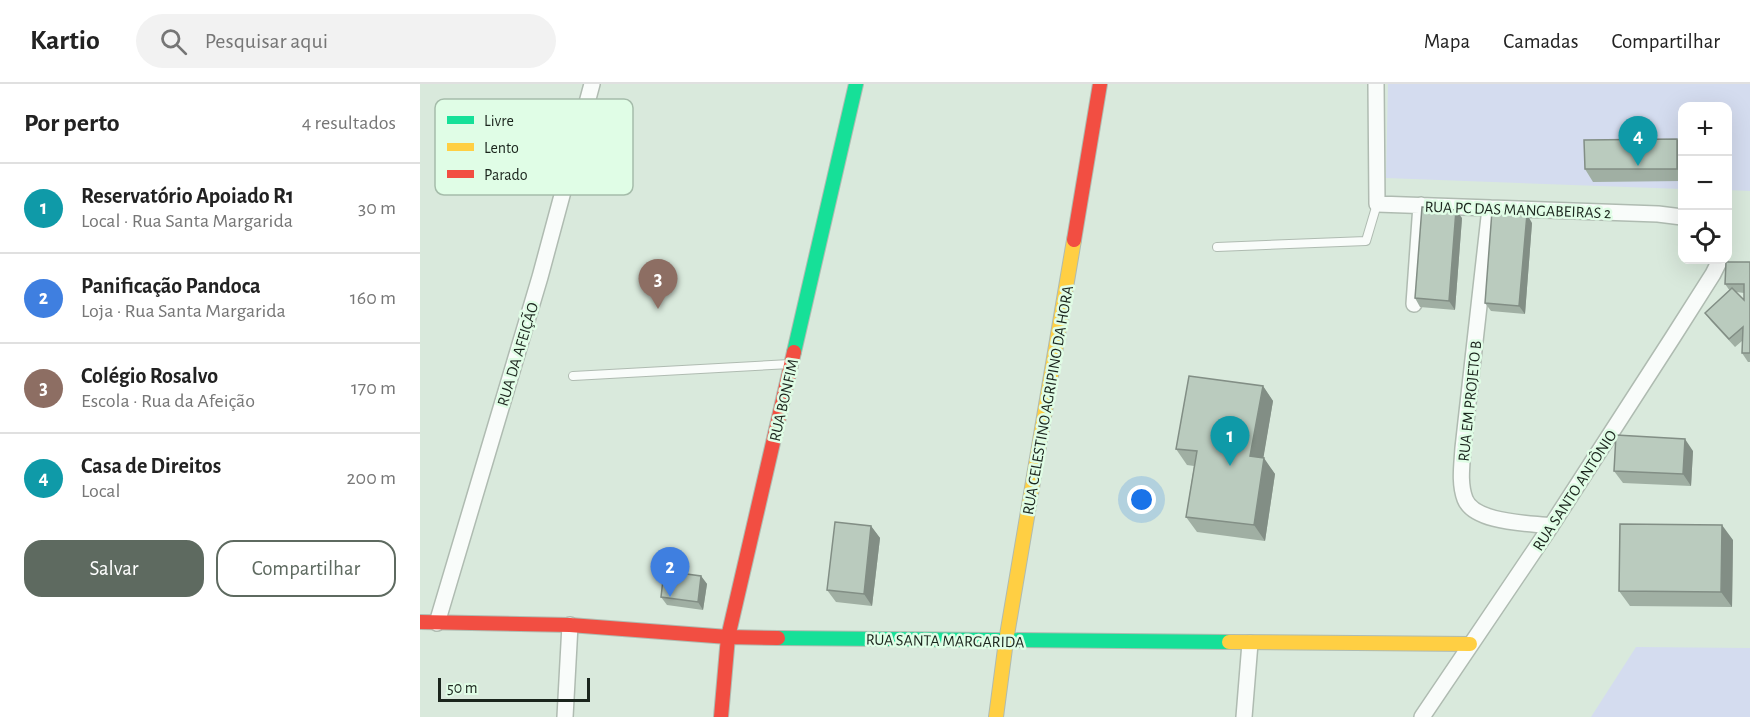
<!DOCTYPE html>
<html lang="pt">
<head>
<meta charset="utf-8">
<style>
	:root { --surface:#fff; --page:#f2f2f2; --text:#222; --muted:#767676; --line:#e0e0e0; --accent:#5e6a60 }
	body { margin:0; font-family:"Alegreya Sans",sans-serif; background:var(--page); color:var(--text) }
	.controls { position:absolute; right:18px; top:18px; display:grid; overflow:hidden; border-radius:12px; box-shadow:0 6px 24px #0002 }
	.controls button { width:54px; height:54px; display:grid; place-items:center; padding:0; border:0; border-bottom:2px solid var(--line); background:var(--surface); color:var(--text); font:30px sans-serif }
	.scale { position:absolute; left:18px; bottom:15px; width:152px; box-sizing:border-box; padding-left:6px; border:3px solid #1b251d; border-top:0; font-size:16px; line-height:21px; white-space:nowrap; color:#1b251d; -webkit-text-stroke:4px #e0fde6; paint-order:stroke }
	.you { position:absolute; left:722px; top:416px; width:21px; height:21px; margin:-15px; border:4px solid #fff; border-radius:50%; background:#1a73e8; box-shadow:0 0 0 9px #1a73e833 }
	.badge { display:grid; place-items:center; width:39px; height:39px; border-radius:50%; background:var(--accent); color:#fff; font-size:20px; font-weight:700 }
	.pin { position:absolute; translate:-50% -50px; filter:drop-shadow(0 2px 3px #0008) }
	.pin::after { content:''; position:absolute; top:32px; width:21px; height:18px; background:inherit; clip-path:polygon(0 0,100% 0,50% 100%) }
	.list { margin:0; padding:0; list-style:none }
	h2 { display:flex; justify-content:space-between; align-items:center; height:78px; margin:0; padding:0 24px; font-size:26px }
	h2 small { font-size:20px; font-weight:400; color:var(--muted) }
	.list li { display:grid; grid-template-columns:39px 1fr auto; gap:18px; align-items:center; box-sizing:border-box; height:90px; padding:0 24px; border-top:2px solid var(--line) }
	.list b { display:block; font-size:22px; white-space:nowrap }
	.list p { margin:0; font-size:20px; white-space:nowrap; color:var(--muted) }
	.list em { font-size:20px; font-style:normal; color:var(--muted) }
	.actions { display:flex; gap:12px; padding:18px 24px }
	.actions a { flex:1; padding:14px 0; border:2px solid var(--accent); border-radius:18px; text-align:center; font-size:21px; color:var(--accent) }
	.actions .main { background:var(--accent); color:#fff }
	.icon { flex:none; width:33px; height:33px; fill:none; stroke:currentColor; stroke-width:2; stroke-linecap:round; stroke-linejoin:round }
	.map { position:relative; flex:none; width:1330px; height:633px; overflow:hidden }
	header { display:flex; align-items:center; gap:36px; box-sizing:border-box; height:84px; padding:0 30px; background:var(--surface); border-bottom:2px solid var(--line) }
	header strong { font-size:28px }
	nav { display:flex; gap:33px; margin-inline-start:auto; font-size:21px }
	.search { width:420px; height:54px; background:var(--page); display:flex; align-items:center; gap:15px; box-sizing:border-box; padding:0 21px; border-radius:33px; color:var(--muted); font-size:22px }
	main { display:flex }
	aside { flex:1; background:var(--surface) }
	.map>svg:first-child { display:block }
	.green { fill:#d4dcef }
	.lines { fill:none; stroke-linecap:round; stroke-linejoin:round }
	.lane-casing { stroke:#afbbb1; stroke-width:10 }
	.street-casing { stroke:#afbbb1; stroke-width:18 }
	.fast-casing { stroke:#afbbb1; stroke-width:16 }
	.slow-casing { stroke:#afbbb1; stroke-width:16 }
	.jam-casing { stroke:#afbbb1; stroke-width:16 }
	.lane { stroke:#f9fcfa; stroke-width:8 }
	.street { stroke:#f9fcfa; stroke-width:15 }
	.fast { stroke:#16e098; stroke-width:14 }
	.slow { stroke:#ffcf43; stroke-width:14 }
	.jam { stroke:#f24e42; stroke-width:14 }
	.wall { fill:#a0afa3; fill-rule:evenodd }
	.shaded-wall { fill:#828e85 }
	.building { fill:#bacbbe; stroke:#828e85; stroke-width:1.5 }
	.labels { text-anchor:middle; stroke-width:5; stroke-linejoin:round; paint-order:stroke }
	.street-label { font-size:16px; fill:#1b251d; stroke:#e0fde6 }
	.key { fill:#e0fde6; stroke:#a5bcaa; stroke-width:1.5 }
	.key-label { font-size:16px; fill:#1b251d }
</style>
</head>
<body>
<header>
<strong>Kartio</strong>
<div class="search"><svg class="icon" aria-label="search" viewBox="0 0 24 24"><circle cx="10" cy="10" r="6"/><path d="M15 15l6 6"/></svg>Pesquisar aqui</div>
<nav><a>Mapa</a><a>Camadas</a><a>Compartilhar</a></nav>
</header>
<main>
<aside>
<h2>Por perto<small>4 resultados</small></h2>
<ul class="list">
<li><span class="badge" style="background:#0f9aa8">1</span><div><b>Reservatório Apoiado R1</b><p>Local · Rua Santa Margarida</p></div><em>30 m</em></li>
<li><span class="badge" style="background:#3f7fe0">2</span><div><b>Panificação Pandoca</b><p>Loja · Rua Santa Margarida</p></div><em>160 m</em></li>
<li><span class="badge" style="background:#8d6e63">3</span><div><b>Colégio Rosalvo</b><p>Escola · Rua da Afeição</p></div><em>170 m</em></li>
<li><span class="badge" style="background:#0f9aa8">4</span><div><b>Casa de Direitos</b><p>Local</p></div><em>200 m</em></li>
</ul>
<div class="actions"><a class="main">Salvar</a><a>Compartilhar</a></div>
</aside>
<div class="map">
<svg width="1330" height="633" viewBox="0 0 1330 633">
	<rect width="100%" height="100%" fill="#d9e9dc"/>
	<path class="green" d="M 968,0 L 1330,0 L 1330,107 L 1308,106 L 1308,22 L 1262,22 L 1262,105 L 966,94 Z
		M 1216,563 L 1330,564 L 1330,633 L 1171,633 Z"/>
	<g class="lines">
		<defs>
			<path id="lane" d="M 797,163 L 946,157 L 957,120
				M 153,292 L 370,280"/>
			<path id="street" d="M 956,0 L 957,120 L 1238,130 L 1262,133
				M 1070,124 L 1043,364 C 1042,381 1039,399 1045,415 C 1054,439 1109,439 1131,442
				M 994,220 L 1001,121
				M 17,539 L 120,193 L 172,0
				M 145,633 L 150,541
				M 824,633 L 830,559
				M 1002,633 L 1131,442 L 1253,253 L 1293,190 L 1300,176"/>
			<path id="fast" d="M 374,268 L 436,0
				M 358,554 L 809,558"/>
			<path id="slow" d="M 809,558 L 1050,560
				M 576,633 L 586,557 L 654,156"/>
			<path id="jam" d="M 654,156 L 680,0
				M 0,538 L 150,541 L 308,553 L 358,554
				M 301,633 L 308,553 L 374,268"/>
		</defs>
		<use href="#lane" class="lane-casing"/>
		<use href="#street" class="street-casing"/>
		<use href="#fast" class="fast-casing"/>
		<use href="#slow" class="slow-casing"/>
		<use href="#jam" class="jam-casing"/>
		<use href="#lane" class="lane"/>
		<use href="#street" class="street"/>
		<use href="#fast" class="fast"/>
		<use href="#slow" class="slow"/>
		<use href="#jam" class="jam"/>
	</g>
	<path class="wall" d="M 1257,55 L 1263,62 L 1263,97 L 1173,98 L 1165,85 Z
		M 1042,134 L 1035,226 L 1000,223 L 995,214 Z
		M 1112,139 L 1105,230 L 1071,227 L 1065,219 Z
		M 1330,178 L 1330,278 L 1328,278 L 1322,269 L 1322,257 L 1315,263 L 1291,237 L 1285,229 L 1310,207 L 1305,200 ZM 1316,208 L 1324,209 L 1324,216 Z
		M 843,302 L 853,317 L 843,374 L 855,390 L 845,457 L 777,448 L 766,433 L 774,382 L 767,381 L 756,365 Z
		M 1273,367 L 1271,402 L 1203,399 L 1194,387 Z
		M 451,442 L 460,454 L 452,522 L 416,518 L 407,506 Z
		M 1313,456 L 1312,523 L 1210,522 L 1199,507 Z
		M 281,492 L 287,500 L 283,526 L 247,521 L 241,513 Z"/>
	<path class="shaded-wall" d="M 1257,55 L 1263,62 L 1263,92 L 1257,85 Z
		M 1036,126 L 1042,134 L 1035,226 L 1029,217 Z
		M 1107,130 L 1112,139 L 1105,230 L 1099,222 Z
		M 843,302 L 853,317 L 841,388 L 830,372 Z
		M 1265,355 L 1273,367 L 1271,402 L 1263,390 Z
		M 844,374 L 855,390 L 845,457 L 834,441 Z
		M 1302,441 L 1313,456 L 1312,523 L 1301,508 Z
		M 451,442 L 460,454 L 452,522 L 444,510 Z
		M 281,492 L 287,500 L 283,526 L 278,518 Z"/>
	<path class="building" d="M 1257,55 L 1257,85 L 1165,85 L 1164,56 Z
		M 1002,123 L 1036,126 L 1029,217 L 995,214 Z
		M 1072,127 L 1107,130 L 1099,222 L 1065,219 Z
		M 1306,178 L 1330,178 L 1330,269 L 1322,269 L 1323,243 L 1309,255 L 1285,229 L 1312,204 L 1324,216 L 1324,200 L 1305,200 Z
		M 769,292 L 843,302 L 830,372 L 844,374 L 834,441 L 766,433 L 777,367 L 756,365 Z
		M 1196,351 L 1265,355 L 1263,390 L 1194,387 Z
		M 415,438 L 451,442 L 444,510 L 407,506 Z
		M 1200,440 L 1302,441 L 1301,508 L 1199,507 Z
		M 244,487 L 281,492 L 278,518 L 241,513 Z"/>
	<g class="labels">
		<g class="street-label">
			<text transform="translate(1098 125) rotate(2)" y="6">RUA PC DAS MANGABEIRAS 2</text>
			<text transform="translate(97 270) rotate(-73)" y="6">RUA DA AFEIÇÃO</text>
			<text transform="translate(363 316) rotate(-77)" y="6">RUA BONFIM</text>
			<text transform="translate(627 316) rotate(-80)" y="6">RUA CELESTINO AGRIPINO DA HORA</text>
			<text transform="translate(1049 317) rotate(-84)" y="6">RUA EM PROJETO B</text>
			<text transform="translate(1154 406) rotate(-57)" y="6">RUA SANTO ANTÔNIO</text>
			<text transform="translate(525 556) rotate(1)" y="6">RUA SANTA MARGARIDA</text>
		</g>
	</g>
	<rect x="15" y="15" width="198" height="96" rx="9" class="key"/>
	<rect x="27" y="32" width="27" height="8" fill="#16e098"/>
	<rect x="27" y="59" width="27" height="8" fill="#ffcf43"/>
	<rect x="27" y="86" width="27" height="8" fill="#f24e42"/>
	<g class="key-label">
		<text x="64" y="42">Livre</text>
		<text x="64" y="69">Lento</text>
		<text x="64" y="96">Parado</text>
	</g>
</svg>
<div class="controls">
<button>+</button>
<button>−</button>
<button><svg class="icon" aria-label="locate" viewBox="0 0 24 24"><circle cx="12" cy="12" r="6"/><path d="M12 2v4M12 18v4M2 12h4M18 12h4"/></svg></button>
</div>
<div class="scale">50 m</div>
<div class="you"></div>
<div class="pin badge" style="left:810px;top:382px;background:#0f9aa8">1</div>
<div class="pin badge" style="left:250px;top:513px;background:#3f7fe0">2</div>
<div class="pin badge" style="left:238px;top:225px;background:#8d6e63">3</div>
<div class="pin badge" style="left:1218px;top:82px;background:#0f9aa8">4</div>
</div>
</main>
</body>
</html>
